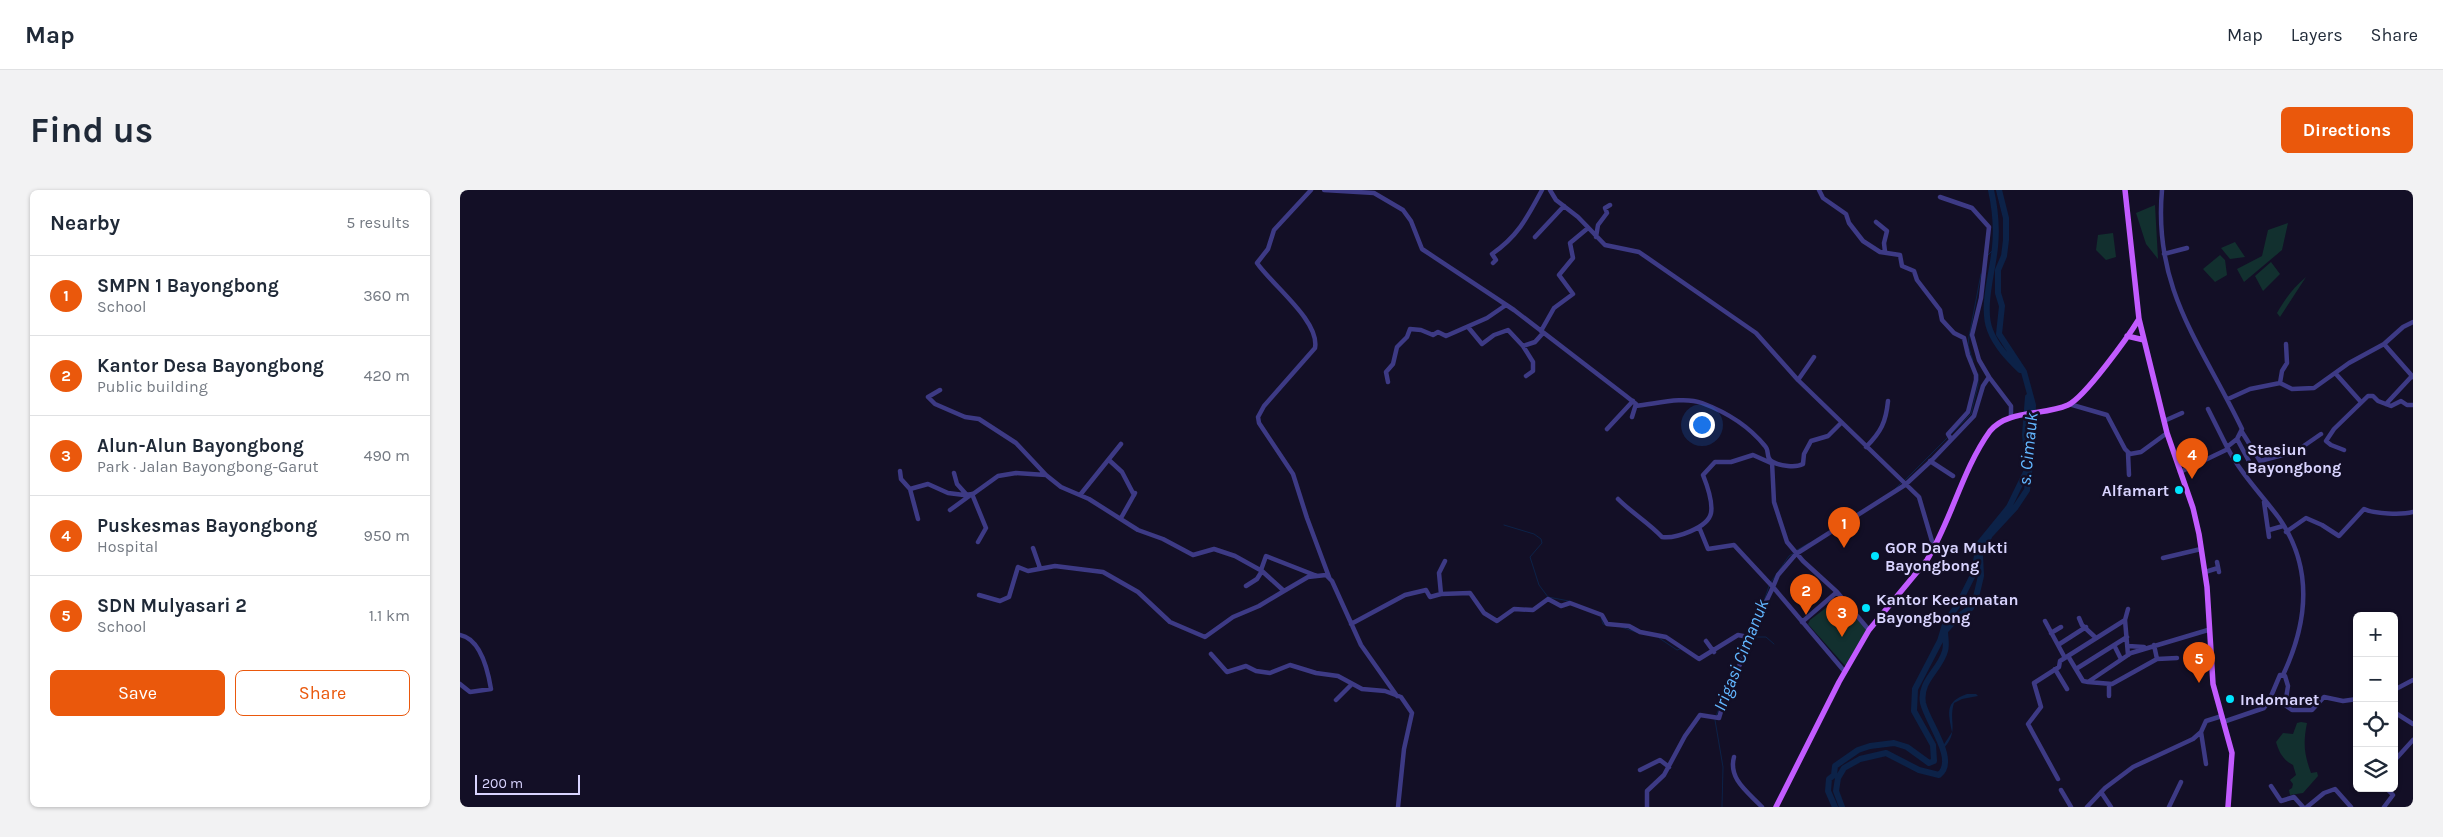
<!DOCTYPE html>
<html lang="en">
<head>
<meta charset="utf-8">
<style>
	:root { --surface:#fff; --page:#f2f2f3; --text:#1f2937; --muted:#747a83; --line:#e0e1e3; --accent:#ea580c }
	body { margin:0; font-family:Karla,sans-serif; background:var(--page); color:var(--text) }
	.controls { position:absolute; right:15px; bottom:15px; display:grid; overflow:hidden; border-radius:8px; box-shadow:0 1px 4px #0004 }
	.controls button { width:45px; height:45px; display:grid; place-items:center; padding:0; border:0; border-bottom:1px solid var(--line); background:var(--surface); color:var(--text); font:25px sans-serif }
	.scale { position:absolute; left:15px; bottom:12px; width:105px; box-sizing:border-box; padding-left:5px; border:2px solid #d9d4ff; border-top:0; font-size:14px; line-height:18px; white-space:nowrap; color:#d9d4ff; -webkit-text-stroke:4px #130f26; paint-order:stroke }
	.you { position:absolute; left:1241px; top:234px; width:18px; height:18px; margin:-12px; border:4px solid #fff; border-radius:50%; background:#1a73e8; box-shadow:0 0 0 8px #1a73e833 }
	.badge { display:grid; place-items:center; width:32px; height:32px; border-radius:50%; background:var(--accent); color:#fff; font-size:16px; font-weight:700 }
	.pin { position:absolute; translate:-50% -41px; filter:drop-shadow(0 1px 2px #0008) }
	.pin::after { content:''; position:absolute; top:26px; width:18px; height:15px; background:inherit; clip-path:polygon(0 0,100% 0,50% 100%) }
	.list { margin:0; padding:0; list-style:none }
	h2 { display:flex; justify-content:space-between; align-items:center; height:65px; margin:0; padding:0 20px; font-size:21px }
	h2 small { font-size:16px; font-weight:400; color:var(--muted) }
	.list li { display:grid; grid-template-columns:32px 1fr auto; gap:15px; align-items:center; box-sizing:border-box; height:80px; padding:0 20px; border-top:1px solid var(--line) }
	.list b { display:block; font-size:19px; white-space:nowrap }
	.list p { margin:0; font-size:16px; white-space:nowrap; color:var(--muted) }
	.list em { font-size:16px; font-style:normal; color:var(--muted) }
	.actions { display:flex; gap:10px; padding:15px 20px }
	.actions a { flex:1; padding:11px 0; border:1px solid var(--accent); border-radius:8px; text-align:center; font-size:18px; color:var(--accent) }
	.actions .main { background:var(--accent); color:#fff }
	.icon { flex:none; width:28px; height:28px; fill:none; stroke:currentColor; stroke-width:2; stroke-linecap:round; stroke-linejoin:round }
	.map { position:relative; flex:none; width:1953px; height:617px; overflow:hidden; border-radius:8px }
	header { display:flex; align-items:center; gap:30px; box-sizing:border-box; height:70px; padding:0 25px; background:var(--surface); border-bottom:1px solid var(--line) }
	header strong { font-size:24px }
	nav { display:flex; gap:28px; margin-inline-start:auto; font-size:18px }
	.intro { display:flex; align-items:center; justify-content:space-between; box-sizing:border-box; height:120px; padding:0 30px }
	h1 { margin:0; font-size:35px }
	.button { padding:12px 22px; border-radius:8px; background:var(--accent); color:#fff; font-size:18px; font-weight:700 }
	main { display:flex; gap:30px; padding:0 30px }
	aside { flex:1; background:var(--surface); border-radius:8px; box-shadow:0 1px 4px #0004 }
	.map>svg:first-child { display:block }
	.green { fill:#12302f }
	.water { fill:#0c2248 }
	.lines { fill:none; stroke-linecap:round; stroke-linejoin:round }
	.stream { stroke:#0c2248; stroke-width:1 }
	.river { stroke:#0c2248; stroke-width:6 }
	.minor { stroke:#3d3a85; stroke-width:4.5 }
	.major { stroke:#c25bff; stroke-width:5.5 }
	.poi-dot { fill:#00e5ff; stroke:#130f26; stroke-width:2 }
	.labels { text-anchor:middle; stroke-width:5; stroke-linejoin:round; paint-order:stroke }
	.poi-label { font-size:16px; font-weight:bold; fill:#d9d4ff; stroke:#130f26; text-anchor:start }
	.water-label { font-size:18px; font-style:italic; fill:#62b6ff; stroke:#130f26 }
</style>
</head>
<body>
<header>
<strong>Map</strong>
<nav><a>Map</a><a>Layers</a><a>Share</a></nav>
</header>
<div class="intro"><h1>Find us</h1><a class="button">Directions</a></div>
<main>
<aside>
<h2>Nearby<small>5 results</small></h2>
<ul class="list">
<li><span class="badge">1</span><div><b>SMPN 1 Bayongbong</b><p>School</p></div><em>360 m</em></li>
<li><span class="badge">2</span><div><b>Kantor Desa Bayongbong</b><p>Public building</p></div><em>420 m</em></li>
<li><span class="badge">3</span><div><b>Alun-Alun Bayongbong</b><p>Park · Jalan Bayongbong-Garut</p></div><em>490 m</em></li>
<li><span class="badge">4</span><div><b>Puskesmas Bayongbong</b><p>Hospital</p></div><em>950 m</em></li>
<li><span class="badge">5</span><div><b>SDN Mulyasari 2</b><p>School</p></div><em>1.1 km</em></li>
</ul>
<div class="actions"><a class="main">Save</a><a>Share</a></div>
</aside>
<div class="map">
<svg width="1953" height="617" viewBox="0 0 1953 617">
	<rect width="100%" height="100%" fill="#130f26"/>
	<path class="green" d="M 1695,15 L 1698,69 L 1686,54 L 1676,23 Z
		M 1828,33 L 1822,60 L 1784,92 L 1777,79 L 1802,66 L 1808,40 Z
		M 1653,43 L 1656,67 L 1646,70 L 1636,60 L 1638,45 Z
		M 1775,52 L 1785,67 L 1770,69 L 1761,58 Z
		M 1760,65 L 1765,70 L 1767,85 L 1755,92 L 1743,79 Z
		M 1811,72 L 1820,84 L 1803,101 L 1795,86 Z
		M 1846,87 L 1820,127 L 1817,123 C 1825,109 1833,98 1846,87 Z
		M 1379,408 L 1410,440 L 1387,478 L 1348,434 L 1350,430 Z
		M 1841,532 L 1847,533 C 1843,553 1844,564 1851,583 L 1857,582 L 1858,586 L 1843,603 L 1830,605 L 1829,600 L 1832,598 L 1833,594 L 1830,590 L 1836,585 L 1833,575 C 1823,570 1819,562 1816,552 L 1823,543 L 1833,544 L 1837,533 Z"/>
	<path class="water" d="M 1507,504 L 1516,504 L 1518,506 L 1502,509 L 1494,513 C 1488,532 1500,541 1483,559 L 1480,554 L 1483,556 L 1492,542 C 1488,521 1485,512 1507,504 Z"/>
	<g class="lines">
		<path class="stream" d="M 1527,66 L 1535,58
			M 1513,171 L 1508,155 L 1509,147 L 1521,84
			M 1490,245 L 1511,224 L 1518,195 L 1518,184
			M 1444,291 L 1487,248
			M 1435,299 L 1441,293
			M 1044,335 L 1074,344 L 1081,349 L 1082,353 L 1070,367 L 1079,395 L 1088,407 L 1109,411
			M 1337,360 L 1349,353
			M 1311,392 L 1329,366 L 1334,363
			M 1303,414 L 1309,396
			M 1141,427 L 1143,434 L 1153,436
			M 1161,437 L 1179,443
			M 1286,444 L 1301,417
			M 1290,447 L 1306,447 L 1314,454
			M 1199,448 L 1217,460 L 1220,459
			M 1256,526 L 1281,465 L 1285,448
			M 1255,530 L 1263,577 L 1262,617"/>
		<path class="river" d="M 1531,0 C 1535,18 1537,38 1535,57 C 1533,81 1521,117 1530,140 C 1536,156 1548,168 1560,180
			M 1567,262 L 1565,245 L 1568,207
			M 1375,617 L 1368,601 L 1369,589 L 1374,585 L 1375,576 L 1398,560 L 1410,556 L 1434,553 L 1447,557 L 1469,573 L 1474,571 L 1473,555 L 1454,521 L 1455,499 L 1480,451 L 1486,431 L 1498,415 L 1514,383 L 1519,354 L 1549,317 L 1566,282
			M 1382,617 L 1376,601 L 1378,588 L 1384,578 L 1400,569 L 1426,563 L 1459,580 L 1479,585 C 1498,570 1467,532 1463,513 C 1459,491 1480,480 1485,461 C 1487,455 1485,447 1485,441 L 1500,425 L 1511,418 L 1516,407 L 1521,386 L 1520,365 L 1530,345 L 1555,318 L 1567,300 L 1570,274 L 1573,215 L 1564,182 L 1539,144 L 1542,116 L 1538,103 L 1538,80 L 1544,66 L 1546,50 L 1546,28 L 1539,0"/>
		<path class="minor" d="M 851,0 L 814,40 L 808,59 L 797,73 C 812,95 860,131 855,158 L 804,216 L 798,227 L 799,233 L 833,284 L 847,328 L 869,387
			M 864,0 L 914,3 L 943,20 L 951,31 L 962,59 L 1054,120 L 1166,206 L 1176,214 L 1172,227
			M 1090,0 L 1096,10 L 1118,27 L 1145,55 L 1179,62 L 1296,143 L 1338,190 L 1459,307 L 1474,358
			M 1359,0 L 1363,8 L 1386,24 L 1389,33 L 1403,51 L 1420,62 L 1440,65 L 1442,76 L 1454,81 L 1457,90 L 1480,120 L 1482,130 L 1494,143 L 1504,148 L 1508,165 L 1516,185 L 1516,190 L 1508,222 L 1488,244 L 1491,249
			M 1702,0 C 1693,100 1742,155 1782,239 L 1777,249 L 1767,257 C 1781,284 1801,304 1819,328 C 1853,377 1848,432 1823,485
			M 1416,32 L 1427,41 L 1424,53 L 1425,62
			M 1075,47 L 1104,16
			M 1136,47 L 1138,35 L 1147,23 L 1145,18 L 1150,15
			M 1704,64 L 1727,58
			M 1033,73 L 1036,70 L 1032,64 C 1058,46 1067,28 1082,0
			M 1008,137 L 1022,154 L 1034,145 L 1048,140 L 1063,156 L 1075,152 L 1083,143
			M 1081,141 L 1094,118 L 1113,104 L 1099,85 L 1113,68 L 1110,53 L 1128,38
			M 1826,154 L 1827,173 L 1822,181 L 1820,193 L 1832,199 L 1854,198 L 1889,173 L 1924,154 L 1943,137 L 1953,132
			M 1924,154 L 1953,187
			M 1063,156 L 1073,172 L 1073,181 L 1066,186
			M 1876,184 L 1901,212
			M 1529,187 L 1551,216 L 1551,228
			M 1338,190 L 1354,167
			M 928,192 L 926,182 L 933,174 L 937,157 L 947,147 L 950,139 L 961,140 L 973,145 L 978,142 L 986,146 L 1027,128 L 1046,115
			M 480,200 L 468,207 L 475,214 L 505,227 L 519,229 L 556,253 L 586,285
			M 1768,209 L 1790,199 L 1820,193
			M 1609,214 L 1647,225 L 1665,259 L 1670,264 L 1681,262 L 1707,243
			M 1926,214 L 1952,186
			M 1176,216 C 1196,214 1223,206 1242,213 C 1266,222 1288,235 1305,256 C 1310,261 1305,268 1313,272 C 1320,276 1336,278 1343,274 L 1344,264 L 1351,251 L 1368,246 L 1381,233
			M 1748,219 L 1767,257
			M 1704,231 L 1722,223
			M 1147,239 L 1173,211
			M 1782,242 L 1800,271 L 1835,262 L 1861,244
			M 1777,249 L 1791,275
			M 1406,257 C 1421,242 1426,232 1428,211
			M 1884,260 L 1871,255 L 1866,251 L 1874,239 L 1908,206 L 1913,206 L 1918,211 L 1931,216 L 1941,211 L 1947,215 L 1953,215
			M 1668,263 L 1669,285
			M 649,270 L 662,282 L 674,305
			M 1470,271 L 1493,286
			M 1312,272 L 1314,312 L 1327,352 L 1343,371 L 1377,402 L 1409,440
			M 440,281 L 441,289 L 450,299 L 468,294 L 488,303 L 504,305 L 513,304 L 538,286 L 556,283 L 586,285 L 601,297 L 629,309 L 678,340 L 703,349 L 733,365 L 754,359 L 775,366 L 802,381 L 824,401 L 848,387 L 866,385 L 872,391 L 901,455 L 937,506
			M 1720,282 L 1768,259
			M 494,283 L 497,294 L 506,304
			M 450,299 L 458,329
			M 620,305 L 661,254
			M 1158,309 C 1172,323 1189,333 1202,347 C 1215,349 1248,338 1251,323 C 1253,312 1247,295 1243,285 L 1255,272 L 1271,272 L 1293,265 L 1311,273
			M 1804,312 L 1809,347
			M 490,320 L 512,304 L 526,338 L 518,352
			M 661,328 L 675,303
			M 1239,337 L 1248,359 L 1274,355 L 1312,396
			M 1809,340 L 1823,336
			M 1826,342 L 1846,328 L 1862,335 L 1879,346 L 1904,319 C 1914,324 1942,325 1953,322
			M 573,358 L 580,378
			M 1703,368 L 1741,359
			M 1757,372 L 1759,382
			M 801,380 L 806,366 L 857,386
			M 1745,382 L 1758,378
			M 786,396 L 797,389 L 802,381
			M 981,404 L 979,383 L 985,371
			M 519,405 L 540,411 L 549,407 L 558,377 L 568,381 L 595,376 L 643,382 L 678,402 L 710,432 L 745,447 L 773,427 L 799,416 L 824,401
			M 1668,419 L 1665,430 L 1668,465
			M 1619,428 L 1622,435 L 1636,448
			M 1585,431 L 1605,468
			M 1342,432 L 1377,402
			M 891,434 L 945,405 L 966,400 L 970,407 L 981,404 L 1010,403 L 1024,423 L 1037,431 L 1054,419 L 1073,420 L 1088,409 L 1101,416 L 1110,413 L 1142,425 L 1147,434 L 1169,436 L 1180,442 L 1206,447 L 1239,469 L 1278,445 L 1288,447
			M 1591,443 L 1601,437
			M 0,445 C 21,449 28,481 31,499 L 10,502 L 0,494
			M 1246,451 L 1254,462
			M 1598,455 L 1626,437
			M 1654,455 L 1661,469
			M 1694,455 L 1697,469
			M 1668,456 L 1684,457
			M 751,464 L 767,482 L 786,476 L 796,481 L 810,483 L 830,475 L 856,483 L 878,486 L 902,499 L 925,501 L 941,507 L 952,523 L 944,559 L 938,617
			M 1608,466 L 1623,491 L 1628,492
			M 1717,468 L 1697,469 L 1652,494 L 1628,492 L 1671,463 L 1748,440
			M 1595,479 L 1607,499
			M 1616,479 L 1667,447
			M 1385,482 L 1313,397 L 1318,385 L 1336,364 L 1445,295 L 1472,270 L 1514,226 L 1523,196 L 1529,187 L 1519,170 L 1512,145 L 1521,108 L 1529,37 L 1512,18 L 1480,7
			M 1649,494 L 1649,506
			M 1934,500 L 1953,490
			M 876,510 L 891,495
			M 1934,522 L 1953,534
			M 1763,532 L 1804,518 L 1809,511 L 1820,485 L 1825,486 L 1828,496 L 1825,515 L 1832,520 L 1852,520 L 1864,507 L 1883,511 L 1897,509
			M 1741,542 L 1746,574
			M 1274,567 C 1268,589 1288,602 1302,617
			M 1934,571 L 1953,550
			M 1180,580 L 1200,570 L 1209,577
			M 1598,589 L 1568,534 L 1581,517 L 1574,493 L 1599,477 L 1600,471 L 1665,430
			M 1811,596 L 1821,611 L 1834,607 L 1843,617
			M 1601,600 L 1611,617
			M 1641,602 L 1651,617
			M 1187,617 L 1187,601 L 1204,585 L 1225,546 L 1240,525 L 1259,528 L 1267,501 L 1283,468 L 1291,438 L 1305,414 L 1313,397
			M 1627,617 L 1645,598 L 1673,577 L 1733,549 L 1741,542 L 1746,531 L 1762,526
			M 1709,617 L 1721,592
			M 1847,617 L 1864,603 L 1875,599 L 1891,617
			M 1924,617 L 1933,605 L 1926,598"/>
		<path class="major" d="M 1665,0 L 1679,129 L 1707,243 L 1733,318 L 1739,344 L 1747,397 L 1753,494 L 1772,563 L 1768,617
			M 1667,146 L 1684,150
			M 1316,617 L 1379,492 L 1409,440 L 1467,370 C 1492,329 1502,280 1530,241 C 1548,219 1584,226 1608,215 C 1625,207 1668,147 1679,129"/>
	</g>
	<g class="poi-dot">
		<circle cx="1777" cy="268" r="5"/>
		<circle cx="1719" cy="300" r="5"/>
		<circle cx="1415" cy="366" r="5"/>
		<circle cx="1406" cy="418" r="5"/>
		<circle cx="1770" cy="509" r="5"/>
	</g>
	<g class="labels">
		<g class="poi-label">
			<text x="1787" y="265">Stasiun<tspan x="1787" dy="18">Bayongbong</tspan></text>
			<text x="1709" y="306" text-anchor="end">Alfamart</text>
			<text x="1425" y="363">GOR Daya Mukti<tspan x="1425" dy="18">Bayongbong</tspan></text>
			<text x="1416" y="415">Kantor Kecamatan<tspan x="1416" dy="18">Bayongbong</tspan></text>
			<text x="1780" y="515">Indomaret</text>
		</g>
		<g class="water-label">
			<text transform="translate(1568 259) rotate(-84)" y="6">s. Cimauk</text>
			<text transform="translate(1281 465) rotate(-68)" y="6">Irigasi Cimanuk</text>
		</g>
	</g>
</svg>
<div class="controls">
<button>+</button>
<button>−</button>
<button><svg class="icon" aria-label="locate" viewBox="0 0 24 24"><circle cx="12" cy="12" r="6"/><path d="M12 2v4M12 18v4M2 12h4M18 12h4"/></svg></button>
<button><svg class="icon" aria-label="layers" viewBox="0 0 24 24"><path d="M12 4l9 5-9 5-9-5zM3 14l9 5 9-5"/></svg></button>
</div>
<div class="scale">200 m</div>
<div class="you"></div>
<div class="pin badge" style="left:1384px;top:358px">1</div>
<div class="pin badge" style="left:1346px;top:425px">2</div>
<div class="pin badge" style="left:1382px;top:447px">3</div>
<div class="pin badge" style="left:1732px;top:289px">4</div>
<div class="pin badge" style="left:1739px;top:493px">5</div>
</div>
</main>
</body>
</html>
